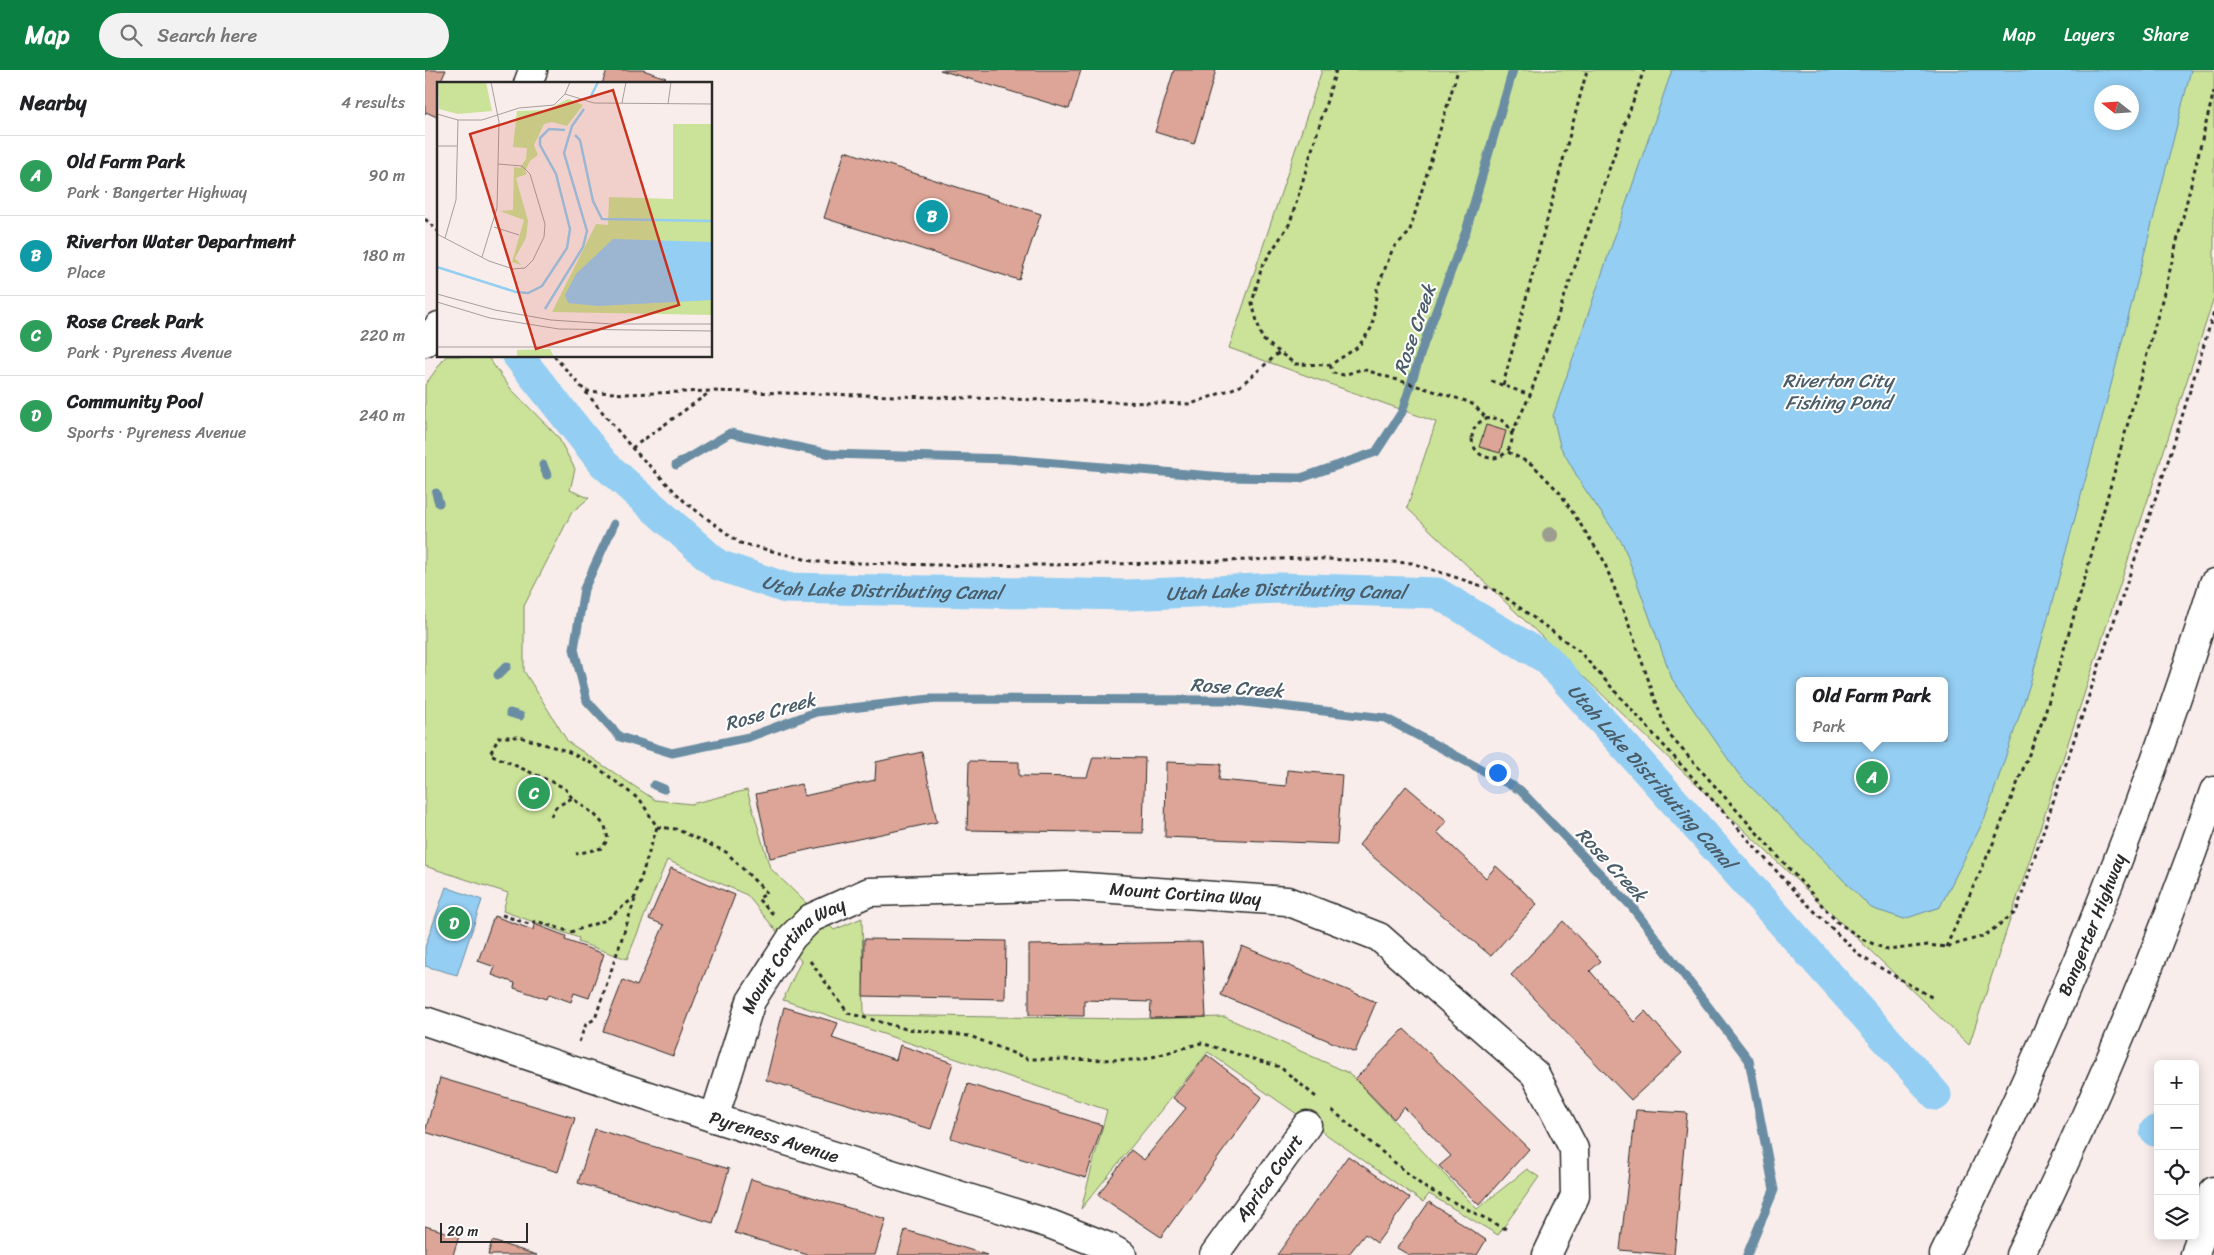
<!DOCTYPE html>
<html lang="en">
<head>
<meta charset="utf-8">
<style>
	:root { --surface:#fff; --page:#f2f2f2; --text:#202124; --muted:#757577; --line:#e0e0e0; --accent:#0b8043 }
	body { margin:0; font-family:Sriracha,sans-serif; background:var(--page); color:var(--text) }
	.controls { position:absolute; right:15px; bottom:15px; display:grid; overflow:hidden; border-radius:8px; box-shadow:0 2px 12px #0003 }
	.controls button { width:45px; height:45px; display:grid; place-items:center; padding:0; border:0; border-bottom:1px solid var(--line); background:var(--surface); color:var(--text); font:25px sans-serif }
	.compass { position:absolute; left:1669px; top:15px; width:45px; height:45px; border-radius:50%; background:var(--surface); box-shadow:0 2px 12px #0003; rotate:287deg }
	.scale { position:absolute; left:15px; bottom:12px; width:88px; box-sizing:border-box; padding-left:5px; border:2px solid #2b2b2b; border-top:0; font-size:14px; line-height:18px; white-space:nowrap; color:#2b2b2b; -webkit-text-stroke:4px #fff; paint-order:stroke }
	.you { position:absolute; left:1072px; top:702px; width:18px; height:18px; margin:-12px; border:4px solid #fff; border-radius:50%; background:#1a73e8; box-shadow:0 0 0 8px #1a73e833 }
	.badge { display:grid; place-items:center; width:32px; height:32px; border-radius:50%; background:var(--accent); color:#fff; font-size:16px; font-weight:700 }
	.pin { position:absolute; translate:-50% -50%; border:2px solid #fff; box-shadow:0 1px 5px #0006 }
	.popup { position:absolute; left:1371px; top:607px; width:152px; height:65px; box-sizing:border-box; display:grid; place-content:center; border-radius:8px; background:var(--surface); filter:drop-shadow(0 1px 4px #0005); font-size:16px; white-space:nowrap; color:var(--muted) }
	.popup b { font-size:19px; color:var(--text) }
	.popup::after { content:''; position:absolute; left:50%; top:100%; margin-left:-10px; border:10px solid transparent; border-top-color:var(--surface) }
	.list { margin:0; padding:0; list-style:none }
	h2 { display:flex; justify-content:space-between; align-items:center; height:65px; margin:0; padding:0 20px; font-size:21px }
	h2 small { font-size:16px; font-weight:400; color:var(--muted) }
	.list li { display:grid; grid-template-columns:32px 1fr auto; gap:15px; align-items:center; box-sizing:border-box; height:80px; padding:0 20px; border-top:1px solid var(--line) }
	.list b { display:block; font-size:19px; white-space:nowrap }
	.list p { margin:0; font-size:16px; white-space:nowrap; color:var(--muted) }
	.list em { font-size:16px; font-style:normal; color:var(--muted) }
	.icon { flex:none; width:28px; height:28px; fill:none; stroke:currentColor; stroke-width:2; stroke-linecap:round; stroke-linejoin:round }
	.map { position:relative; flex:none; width:1789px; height:1185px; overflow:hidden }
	header { display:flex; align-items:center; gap:30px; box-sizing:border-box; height:70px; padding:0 25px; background:var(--accent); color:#fff }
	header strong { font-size:24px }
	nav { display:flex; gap:28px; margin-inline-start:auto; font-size:18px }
	.search { width:350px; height:45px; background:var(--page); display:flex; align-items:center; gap:12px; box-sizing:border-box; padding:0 18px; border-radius:28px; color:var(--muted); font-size:19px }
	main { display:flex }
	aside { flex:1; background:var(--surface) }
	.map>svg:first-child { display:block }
	.green { fill:#cbe398; stroke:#7b8762; fill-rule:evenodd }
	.water { fill:#94cef3; stroke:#6a8da3; fill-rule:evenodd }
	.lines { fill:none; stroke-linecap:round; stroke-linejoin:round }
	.stream { stroke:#6a8da3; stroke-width:9 }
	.canal { stroke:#94cef3; stroke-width:31 }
	.building { fill:#dda597; stroke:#2b2b2b }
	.minor-casing { stroke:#2b2b2b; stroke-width:31 }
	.highway-casing { stroke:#2b2b2b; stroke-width:31 }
	.path { stroke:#2b2b2b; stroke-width:3; stroke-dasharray:4 4; stroke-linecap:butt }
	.minor { stroke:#fff; stroke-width:28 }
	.highway { stroke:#fff; stroke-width:28 }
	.tree { fill:#9d9c90 }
	.labels { text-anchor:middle; stroke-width:4; stroke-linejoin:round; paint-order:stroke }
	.street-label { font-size:18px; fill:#2b2b2b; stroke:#fff }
	.water-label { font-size:19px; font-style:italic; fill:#4a5c67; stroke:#fff }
	.inset-river { fill:none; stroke:#94cef3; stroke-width:2.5 }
	.inset-road { fill:none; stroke:#a69f9e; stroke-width:1 }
	.view { fill:#c8321e; fill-opacity:0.15; stroke:#c8321e; stroke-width:2.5 }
	.inset-edge { fill:none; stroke:#2b2b2b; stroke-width:2.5 }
</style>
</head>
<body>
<header>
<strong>Map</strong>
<div class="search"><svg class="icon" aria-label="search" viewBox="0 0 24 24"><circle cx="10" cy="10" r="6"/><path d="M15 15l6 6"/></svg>Search here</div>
<nav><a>Map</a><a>Layers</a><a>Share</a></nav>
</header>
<main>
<aside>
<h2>Nearby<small>4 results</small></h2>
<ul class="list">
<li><span class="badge" style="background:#2e9e5b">A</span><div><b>Old Farm Park</b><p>Park · Bangerter Highway</p></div><em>90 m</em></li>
<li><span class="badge" style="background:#0f9aa8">B</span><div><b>Riverton Water Department</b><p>Place</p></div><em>180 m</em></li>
<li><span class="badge" style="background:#2e9e5b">C</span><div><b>Rose Creek Park</b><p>Park · Pyreness Avenue</p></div><em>220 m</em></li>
<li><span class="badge" style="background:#2e9e5b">D</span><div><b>Community Pool</b><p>Sports · Pyreness Avenue</p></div><em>240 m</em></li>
</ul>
</aside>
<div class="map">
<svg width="1789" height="1185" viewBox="0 0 1789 1185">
	<rect width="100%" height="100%" fill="#f8edea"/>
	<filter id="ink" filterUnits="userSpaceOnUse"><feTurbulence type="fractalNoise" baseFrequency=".02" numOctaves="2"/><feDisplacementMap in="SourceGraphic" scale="10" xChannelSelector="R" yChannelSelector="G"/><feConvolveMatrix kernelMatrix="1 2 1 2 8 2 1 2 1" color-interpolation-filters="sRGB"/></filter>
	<g filter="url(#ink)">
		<path class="green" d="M 897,0 L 1789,0 L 1789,228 L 1544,975 L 982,438 L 1011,352 L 804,278 ZM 1676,22 L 1706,22 L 1706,52 L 1676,52 ZM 1374,611 L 1520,611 L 1520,668 L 1374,668 Z
			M 21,286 L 62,286 L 86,319 L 133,367 L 150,399 L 145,420 L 164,428 L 147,442 L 99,536 L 99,601 L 143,672 L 230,730 L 266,734 L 322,720 L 345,798 L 409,860 L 437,848 L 439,945 L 708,949 L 800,947 L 924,1003 L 1052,1139 L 1102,1099 L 1114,1107 L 1073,1165 L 1004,1124 L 998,1132 L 783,982 L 656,1139 L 682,1040 L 358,930 L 376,891 L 322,825 L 242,790 L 202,889 L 153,872 L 154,868 L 78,841 L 83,823 L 0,796 L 0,315 Z"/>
		<path class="water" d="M 1247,0 L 1766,0 L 1686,315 L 1605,614 L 1560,748 L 1515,837 L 1479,849 L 1446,838 L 1315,706 L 1247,609 L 1198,474 L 1157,415 L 1135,376 L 1128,346 ZM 1676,22 L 1706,22 L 1706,52 L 1676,52 ZM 1374,611 L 1520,611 L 1520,668 L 1374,668 Z
			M 21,817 L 57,830 L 32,905 L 0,896 L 0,877 Z"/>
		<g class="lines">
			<path class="stream" d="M 118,395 L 122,405
				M 251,395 L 305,363 L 405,384 L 583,389 L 799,407 L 876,408 L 951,382 L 977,342 L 999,273 L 1041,161 L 1088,0
				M 11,423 L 14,433
				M 189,454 L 159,519 L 149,579 L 162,631 L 195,667 L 247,683 L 324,667 L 391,642 L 505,629 L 803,630 L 960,648 L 1095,720 L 1207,837 L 1324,990 L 1349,1120 L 1322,1185
				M 73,605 L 82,596
				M 85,643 L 95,646
				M 229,715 L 239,719"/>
			<g class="canal">
				<path id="s1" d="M 93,286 L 179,394 L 293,495 L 361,518 L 702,525 L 855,518 L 1012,523 L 1122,589 L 1511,1025"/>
				<path d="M 1730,1061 L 1733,1061"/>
			</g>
		</g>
		<path class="building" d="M 0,0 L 21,0 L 16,11 L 22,14 L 14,14 L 14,48 L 1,42 L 0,44 Z
			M 182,0 L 218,0 L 241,8 L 239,14 L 177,14 Z
			M 515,0 L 656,0 L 644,39 Z
			M 749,0 L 791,0 L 769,74 L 730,62 Z
			M 420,81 L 616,144 L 594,210 L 399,148 Z
			M 1061,355 L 1081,361 L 1075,383 L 1054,377 Z
			M 497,682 L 512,752 L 345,788 L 331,724 L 376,714 L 379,726 L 450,710 L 451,692 Z
			M 668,687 L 720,688 L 718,763 L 542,760 L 544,691 L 594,692 L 594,706 L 662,707 Z
			M 741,692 L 796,694 L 794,710 L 861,716 L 862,700 L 917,705 L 912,774 L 740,767 Z
			M 981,716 L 1022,751 L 1012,762 L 1061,808 L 1071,796 L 1112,834 L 1066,886 L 934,775 Z
			M 246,798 L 310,825 L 248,986 L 178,961 L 198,910 L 212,916 L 239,855 L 224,849 Z
			M 69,846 L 108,860 L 109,854 L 141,866 L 140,870 L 179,884 L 164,928 L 149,923 L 146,932 L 124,924 L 122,929 L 89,918 L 90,913 L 67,905 L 70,897 L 53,891 Z
			M 1138,851 L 1176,891 L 1165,901 L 1209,952 L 1220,941 L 1257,983 L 1206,1030 L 1086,905 Z
			M 439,869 L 581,871 L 580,929 L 438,926 Z
			M 777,872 L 781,947 L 725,948 L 726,932 L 659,930 L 659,946 L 604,945 L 604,875 Z
			M 817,876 L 951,932 L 930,982 L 796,925 Z
			M 359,937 L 413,953 L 407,968 L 471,990 L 475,975 L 528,993 L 506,1059 L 341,1010 Z
			M 979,959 L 1104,1079 L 1054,1135 L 1014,1096 L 1026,1086 L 979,1037 L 969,1049 L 930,1009 Z
			M 782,985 L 837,1027 L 736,1167 L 673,1125 L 706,1080 L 719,1090 L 761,1038 L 748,1028 Z
			M 15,1008 L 150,1048 L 133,1102 L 0,1062 Z
			M 543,1014 L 677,1055 L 661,1108 L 526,1068 Z
			M 1211,1040 L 1262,1043 L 1249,1185 L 1195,1180 Z
			M 170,1059 L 304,1099 L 288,1153 L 153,1113 Z
			M 923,1086 L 985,1128 L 952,1173 L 940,1164 L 923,1185 L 852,1185 Z
			M 326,1109 L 461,1149 L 450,1185 L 383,1185 L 310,1163 Z
			M 1004,1132 L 1061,1170 L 1052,1185 L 984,1185 L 972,1178 Z
			M 0,1156 L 34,1166 L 28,1185 L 0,1185 Z
			M 480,1160 L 562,1185 L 473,1185 Z
			M 67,1171 L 112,1185 L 63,1185 Z"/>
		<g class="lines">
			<defs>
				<g id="minor">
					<path d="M 103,14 L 108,0"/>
					<path d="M 0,272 L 14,256"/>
					<path id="s2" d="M 0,951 L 289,1048 L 625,1154 L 683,1177 L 697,1185"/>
					<path id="s3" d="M 289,1048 L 326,931 L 367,867 L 386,848 L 444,822 L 645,816 L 862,831 L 954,867 L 1110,1004 L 1149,1079 L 1150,1126 L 1122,1185"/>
					<path id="s4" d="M 789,1185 L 882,1055"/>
					<path d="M 1770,1185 L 1789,1121"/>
				</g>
				<g id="highway">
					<path id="s5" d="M 1519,1185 C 1626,969 1718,744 1789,513"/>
					<path d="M 1595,1185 C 1670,1035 1734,879 1789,721"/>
				</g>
			</defs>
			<use href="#minor" class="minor-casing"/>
			<use href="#highway" class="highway-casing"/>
			<path class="path" d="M 911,0 L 865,153 L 837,196 L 827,233 L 837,269 L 870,294 L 905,295 L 933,277 L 947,257 L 952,219 L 968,178 L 984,163 L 1033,0
				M 0,149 L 14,162
				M 129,286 L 160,321 L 207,378 L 261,433 L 315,473 L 391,492 L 551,496 L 743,493 L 880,488 L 987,493 L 1072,521 L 1154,581 L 1372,824 L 1435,886 L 1508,928
				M 905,295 L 908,303 L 919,305 L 937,299 L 1044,332 L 1050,336 L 1062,349
				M 1066,311 L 1105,325
				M 1078,315 L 1162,0
				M 161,321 L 201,324 L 286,321 L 766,334 L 815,316 L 855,282
				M1047 368a20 20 0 1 1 40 0a20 20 0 1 1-40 0Z
				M 1087,363 L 1105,325 L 1219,0
				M 207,378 L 285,322
				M 1083,382 L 1108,395 L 1135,423 L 1178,489 L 1205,558 L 1238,651 L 1245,666 L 1412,852 L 1439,870 L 1463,880 L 1503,875 L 1521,877 L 1559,866 L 1591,842 L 1748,376 L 1789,242
				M 126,746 L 131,737 L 147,728
				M 232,757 L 251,759 L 301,782 L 342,823 L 333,829 L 349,845
				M 77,845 L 104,854 L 111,851 L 146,862 L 181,850 L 210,827 L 232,757 L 216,731 L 168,694 L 142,681 L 95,667 L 74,667 L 65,684 L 140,718 L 147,728 L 170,745 L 180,756 L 183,769 L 177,778 L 151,784
				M 1521,877 L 1570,769 L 1619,647 L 1658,515 L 1742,212 L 1789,21
				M 385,891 L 423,943 L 481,959 L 545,966 L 603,989 L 717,990 L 776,973 L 855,997 L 891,1027
				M 154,972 L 161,954 L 170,949 L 210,829
				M 907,1040 L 999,1117 L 1081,1159"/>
			<use href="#minor" class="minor"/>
			<use href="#highway" class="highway"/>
		</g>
		<circle class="tree" cx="1125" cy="465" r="8"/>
	</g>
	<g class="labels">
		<g class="street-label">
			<text dy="6" stroke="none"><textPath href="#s3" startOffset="606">Mount Cortina Way</textPath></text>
			<text dy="6" stroke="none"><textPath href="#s5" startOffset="362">Bangerter Highway</textPath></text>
			<text dy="6" stroke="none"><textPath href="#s3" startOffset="186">Mount Cortina Way</textPath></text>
			<text dy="6" stroke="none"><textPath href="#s2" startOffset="368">Pyreness Avenue</textPath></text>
			<text dy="6" stroke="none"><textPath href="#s4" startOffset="95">Aprica Court</textPath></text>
		</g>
		<g class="water-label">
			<text transform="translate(989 259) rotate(-71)" y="7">Rose Creek</text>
			<text x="1413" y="317">Riverton City<tspan x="1413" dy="22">Fishing Pond</tspan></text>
			<text dy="7" stroke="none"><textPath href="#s1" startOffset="458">Utah Lake Distributing Canal</textPath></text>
			<text dy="7" stroke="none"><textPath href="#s1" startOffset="862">Utah Lake Distributing Canal</textPath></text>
			<text transform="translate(812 617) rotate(4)" y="7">Rose Creek</text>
			<text transform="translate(345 641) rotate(-16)" y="7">Rose Creek</text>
			<text dy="7" stroke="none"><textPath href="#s1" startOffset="1299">Utah Lake Distributing Canal</textPath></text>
			<text transform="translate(1187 794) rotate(47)" y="7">Rose Creek</text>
		</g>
	</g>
	<g transform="translate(12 12)">
		<rect width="275" height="275" fill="#f8edea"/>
		<path d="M 1,0 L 49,0 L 55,29 L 21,32 L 2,27 ZM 131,17 L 146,23 L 130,44 L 115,40 L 107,42 L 97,63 L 101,73 L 93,79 L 88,89 L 90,92 L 79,96 L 91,139 L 89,156 L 78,176 L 84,183 L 75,180 L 87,138 L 63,129 L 76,128 L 77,85 L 83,86 L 89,77 L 90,66 L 76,65 L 80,29 L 110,28 ZM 236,42 L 275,42 L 275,233 L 115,230 L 159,142 L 171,143 L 172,115 L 236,117 ZM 113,267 L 117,275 L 80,275 L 80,268 Z" fill="#cbe398"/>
		<path d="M 176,157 L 275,160 L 275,218 L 161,224 L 131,221 L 128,213 L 139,192 Z" fill="#94cef3"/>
		<path class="inset-river" d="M 154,14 L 161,0M 138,53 L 143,58 L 156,119 L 165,137 L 275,139M 0,185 L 79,210 L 91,211 L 105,204 L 130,166 L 133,147 L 119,92 L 103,63 L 103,56 L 112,47 L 128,48M 108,227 L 146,165 L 150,149 L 127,71 L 135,44 L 147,27"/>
		<path class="inset-road" d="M 128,12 L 157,21 L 275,22M 185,21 L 189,0M 231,22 L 234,0M 0,32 L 21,38 L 45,38 L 82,26 L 117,23 L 128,12 L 133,0M 0,64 L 20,64M 57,145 L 82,153M 0,152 L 52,179 L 76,187 L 88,186 L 96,178 L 107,155 L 108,142 L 93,92 L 85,84 L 61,82M 8,156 L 19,118 L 21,38M 45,175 L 60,126 L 62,40 L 54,0M 0,212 L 58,228 L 114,238 L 175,242 L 275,242M 0,220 L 53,236 L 122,247 L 275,249M 0,265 L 275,265"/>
		<path class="view" d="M 176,8 L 242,223 L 99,267 L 33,52 Z"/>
		<rect width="275" height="275" class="inset-edge"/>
	</g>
</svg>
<div class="controls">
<button>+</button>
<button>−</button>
<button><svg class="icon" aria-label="locate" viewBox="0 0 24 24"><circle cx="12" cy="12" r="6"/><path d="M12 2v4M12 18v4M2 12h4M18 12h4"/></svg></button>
<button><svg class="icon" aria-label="layers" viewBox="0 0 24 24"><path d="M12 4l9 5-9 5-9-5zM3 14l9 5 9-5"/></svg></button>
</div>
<svg class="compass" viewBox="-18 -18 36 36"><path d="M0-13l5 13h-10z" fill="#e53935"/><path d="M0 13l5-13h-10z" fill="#757577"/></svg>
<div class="scale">20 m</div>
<div class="you"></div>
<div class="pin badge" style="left:1447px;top:707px;background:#2e9e5b">A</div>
<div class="popup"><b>Old Farm Park</b>Park</div>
<div class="pin badge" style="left:507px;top:146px;background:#0f9aa8">B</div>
<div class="pin badge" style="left:109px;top:723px;background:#2e9e5b">C</div>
<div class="pin badge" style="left:29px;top:853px;background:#2e9e5b">D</div>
</div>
</main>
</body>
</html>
